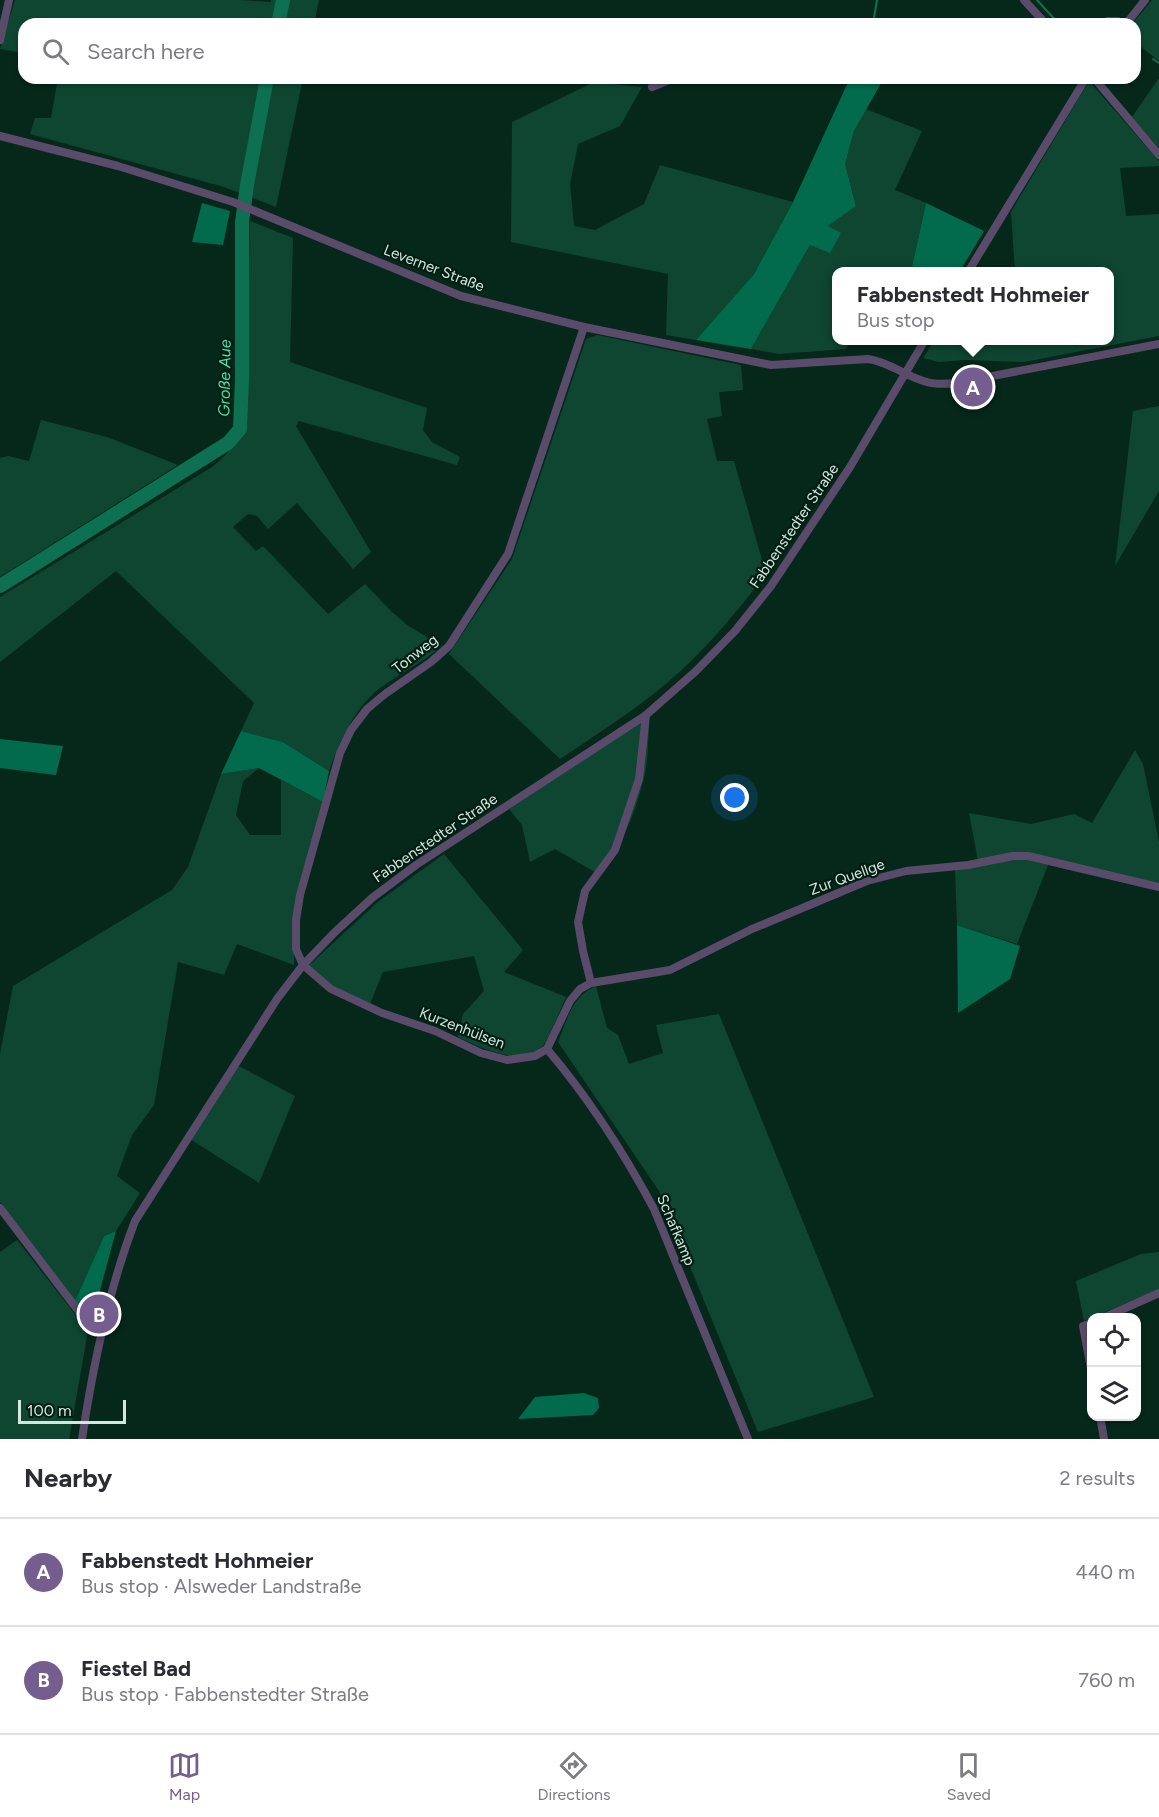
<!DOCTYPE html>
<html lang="en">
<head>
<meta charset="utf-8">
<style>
	:root { --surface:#fff; --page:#f7f7f7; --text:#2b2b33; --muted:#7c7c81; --line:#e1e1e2; --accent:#755e8f }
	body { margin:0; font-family:Figtree,sans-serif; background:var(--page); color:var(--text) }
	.controls { position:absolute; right:18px; bottom:18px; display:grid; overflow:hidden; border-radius:12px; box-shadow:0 2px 4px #0004 }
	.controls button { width:54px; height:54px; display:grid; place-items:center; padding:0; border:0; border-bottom:2px solid var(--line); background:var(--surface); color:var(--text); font:30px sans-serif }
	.scale { position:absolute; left:18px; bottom:15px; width:108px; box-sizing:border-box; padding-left:6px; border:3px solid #d4e6dd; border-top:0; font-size:16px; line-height:21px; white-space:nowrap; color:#d4e6dd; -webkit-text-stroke:4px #001e12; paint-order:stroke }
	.you { position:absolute; left:735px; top:798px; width:21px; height:21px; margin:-15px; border:4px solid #fff; border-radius:50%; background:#1a73e8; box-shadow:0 0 0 9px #1a73e833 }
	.badge { display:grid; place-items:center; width:39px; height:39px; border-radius:50%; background:var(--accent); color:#fff; font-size:20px; font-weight:700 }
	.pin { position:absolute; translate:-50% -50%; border:3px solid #fff; box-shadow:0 2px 6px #0006 }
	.popup { position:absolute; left:832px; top:267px; width:282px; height:78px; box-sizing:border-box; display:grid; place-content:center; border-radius:12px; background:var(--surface); filter:drop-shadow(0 2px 4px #0005); font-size:20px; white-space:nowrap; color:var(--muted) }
	.popup b { font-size:22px; color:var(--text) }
	.popup::after { content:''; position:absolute; left:50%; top:100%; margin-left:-12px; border:12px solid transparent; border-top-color:var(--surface) }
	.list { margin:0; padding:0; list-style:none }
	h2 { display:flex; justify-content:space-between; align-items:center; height:78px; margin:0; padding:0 24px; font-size:26px }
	h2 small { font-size:20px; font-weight:400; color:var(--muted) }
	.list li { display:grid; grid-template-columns:39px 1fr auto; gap:18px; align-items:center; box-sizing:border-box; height:108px; padding:0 24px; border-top:2px solid var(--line) }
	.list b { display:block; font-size:22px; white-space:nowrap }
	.list p { margin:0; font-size:20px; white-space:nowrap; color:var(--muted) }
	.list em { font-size:20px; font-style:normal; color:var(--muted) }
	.icon { flex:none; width:33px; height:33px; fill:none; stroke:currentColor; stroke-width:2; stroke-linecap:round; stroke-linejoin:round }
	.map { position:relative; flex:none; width:1159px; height:1439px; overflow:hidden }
	.search { position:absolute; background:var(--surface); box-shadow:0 2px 4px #0004; left:18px; right:18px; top:18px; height:66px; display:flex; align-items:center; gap:15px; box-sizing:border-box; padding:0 21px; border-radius:18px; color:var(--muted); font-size:22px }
	.sheet { height:294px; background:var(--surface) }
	nav { display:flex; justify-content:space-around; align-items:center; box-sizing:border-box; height:84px; border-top:2px solid var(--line); background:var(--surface); font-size:16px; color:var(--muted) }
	nav a { display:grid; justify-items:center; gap:3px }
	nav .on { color:var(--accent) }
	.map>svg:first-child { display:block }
	.green { fill:#0e4632 }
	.forest { fill:#016b4c }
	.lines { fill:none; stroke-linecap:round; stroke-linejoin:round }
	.stream { stroke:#0d7050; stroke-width:2 }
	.river { stroke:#0d7050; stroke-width:14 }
	.minor { stroke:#5b4b6b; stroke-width:8 }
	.labels { text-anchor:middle; stroke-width:4.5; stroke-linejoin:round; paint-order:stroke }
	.street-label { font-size:15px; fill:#d4e6dd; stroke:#001e12 }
	.water-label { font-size:16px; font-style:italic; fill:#47e4ab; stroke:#001e12 }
</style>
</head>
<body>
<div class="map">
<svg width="1159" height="1439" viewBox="0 0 1159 1439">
	<rect width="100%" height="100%" fill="#06281b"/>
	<path class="green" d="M 15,0 L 238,0 L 271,2 L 271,0 L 319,0 L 314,24 L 24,24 L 24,53 L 0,49 Z
		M 1152,0 L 1159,0 L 1159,61 L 1135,42 L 1135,24 L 1132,24 Z
		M 58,78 L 303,78 L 276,207 L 224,187 L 30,134 L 35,118 L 51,118 Z
		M 1159,78 L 1159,148 L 1132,117 Z
		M 1089,81 L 1159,161 L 1159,166 L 1120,168 L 1126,216 L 1159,214 L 1159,336 L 1024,362 L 965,360 L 939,362 L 923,358 L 934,341 L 1110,340 L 1110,272 L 1015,271 L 1011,212 Z
		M 594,82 L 642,87 L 620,126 L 578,144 L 570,184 L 574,226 L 595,230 L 644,204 L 660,165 L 793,202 L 754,274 L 696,340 L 666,335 L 668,274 L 511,242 L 512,122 Z
		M 866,109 L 922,131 L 895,190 L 926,203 L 911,271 L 836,272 L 836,340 L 850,341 L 846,349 L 779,354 L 751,349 L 810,245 L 828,226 L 856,206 L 845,164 L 854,131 Z
		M 250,221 L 293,238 L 290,362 L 427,408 L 423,430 L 432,442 L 460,457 L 457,465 L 299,421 L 296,426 L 371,552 L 353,569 L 297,503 L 268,529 L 257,516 L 248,514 L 233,527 L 256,551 L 263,546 L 328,614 L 365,584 L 391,611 L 407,625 L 442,646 C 423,662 401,673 380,688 C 354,708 340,741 329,771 L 283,742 L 241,731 L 254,703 L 116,571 L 0,662 L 0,597 L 212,467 C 236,448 245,431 247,400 Z
		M 597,335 L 741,365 L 743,390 L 719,392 L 722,416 L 707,419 L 717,461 L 734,461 L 766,574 C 732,618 696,662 652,695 C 623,718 591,738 560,759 L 449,654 L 512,559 L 586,339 Z
		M 1159,406 L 1159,491 L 1115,566 L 1133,411 Z
		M 41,420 L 107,437 L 178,465 L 0,577 L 0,458 L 8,456 L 29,461 Z
		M 641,722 L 649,726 C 648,744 648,764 643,782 C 634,817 621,846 600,875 L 555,849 L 530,862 L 522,825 L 509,809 Z
		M 1135,750 L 1143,764 L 1159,842 L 1159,885 L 1029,853 L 978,861 L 969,813 L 1031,824 L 1074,814 L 1092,823 Z
		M 259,768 L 243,781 L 236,815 L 250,835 L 281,835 L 281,780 L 323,802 L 296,895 L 294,965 L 237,944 L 224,975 L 178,962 L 154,1105 L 132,1135 L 117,1176 L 140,1193 L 116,1231 L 104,1236 L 75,1301 L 0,1202 L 0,1054 L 13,986 L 172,890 L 188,867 L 221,774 Z
		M 444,854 L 523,950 L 504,972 L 566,997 C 561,1008 549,1039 542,1047 C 520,1068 480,1047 458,1037 L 463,1014 L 484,991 L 474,956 L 383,972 L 370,1004 L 332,985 L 308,966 L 379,901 Z
		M 1025,859 L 1048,865 L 1017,944 L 957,925 L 955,870 L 1008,860 Z
		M 596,986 L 607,1028 L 618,1035 L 629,1064 L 663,1053 L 656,1025 L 719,1014 L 874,1397 L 758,1432 L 659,1191 L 558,1042 C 567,1020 572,996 596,986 Z
		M 237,1065 L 295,1096 L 259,1183 L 190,1139 Z
		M 17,1240 L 88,1331 L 69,1439 L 0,1439 L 0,1252 Z
		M 1159,1252 L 1159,1289 L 1084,1321 L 1076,1281 L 1141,1254 Z"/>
	<path class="forest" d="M 850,78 L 884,78 L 854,131 L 845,164 L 856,206 L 828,226 L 841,233 L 830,253 L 810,245 L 751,349 L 696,340 L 754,274 L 793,202 Z
		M 202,203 L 230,211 L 223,245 L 192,242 Z
		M 926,203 L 984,231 L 960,271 L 911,271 Z
		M 241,731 L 283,742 L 329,771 L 323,802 L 259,768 L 221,774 Z
		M 0,739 L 63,746 L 56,775 L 0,768 Z
		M 957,925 L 1020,946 L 1010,979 L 958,1013 Z
		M 116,1231 L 93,1316 L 84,1312 L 75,1301 L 104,1236 Z
		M 584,1393 L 598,1398 L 599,1408 L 593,1415 L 518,1419 L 535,1397 Z"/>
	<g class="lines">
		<path class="stream" d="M 1037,0 L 1059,24
			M 873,24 L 877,0
			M 1095,24 L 1107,18 L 1119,18
			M 1153,59 L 1159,63"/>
		<path class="river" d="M 278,24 L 283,0
			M 0,586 L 228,443 L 240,429 L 242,379 L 242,222 L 247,185 L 267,78"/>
		<path class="minor" d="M 1024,0 L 1046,24
			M 1126,24 L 1145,0
			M 0,40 L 9,0
			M 1094,78 L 1159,155
			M 652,87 L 674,78
			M 0,136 L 118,166 L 233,202 L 461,296 L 584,327 L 771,365 L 868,359 C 890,362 906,377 927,382 C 937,385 947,384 956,383 L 1159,344
			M 968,272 L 1086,78
			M 584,327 L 508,554 L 449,646 L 431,662 L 385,694 L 367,709 L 351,730 L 340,753 L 300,895 L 296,920 L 296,949 L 303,965 L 331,989 L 382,1013 L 435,1031 L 481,1053 L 507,1060 L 535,1056 L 547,1049 L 570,1001 L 580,989 L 591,983 L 583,951 L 578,922 L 585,891 L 615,850 L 639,779 L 646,715
			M 591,983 L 670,970 L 752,929 L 867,881 L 906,871 L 968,865 L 1013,856 L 1028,856 L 1159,887
			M 547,1049 C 587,1096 625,1155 654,1209 L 748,1439
			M 0,1208 L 80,1313 L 102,1332
			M 1103,1318 L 1159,1293
			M 1092,1323 L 1083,1326 L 1092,1374
			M 1100,1416 L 1104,1439
			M 82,1439 C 93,1365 108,1291 135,1221 L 277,999 L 303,965 L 335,932 L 372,898 L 416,865 L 646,715 L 696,671 L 735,631 L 771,586 L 850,467 L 925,340"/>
	</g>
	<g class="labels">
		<g class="street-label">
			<text transform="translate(434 268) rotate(21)" y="5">Leverner Straße</text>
			<text transform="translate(794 526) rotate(-56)" y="5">Fabbenstedter Straße</text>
			<text transform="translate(415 654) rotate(-38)" y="5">Tonweg</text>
			<text transform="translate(435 838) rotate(-34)" y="5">Fabbenstedter Straße</text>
			<text transform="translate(847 877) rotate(-20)" y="5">Zur Quellge</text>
			<text transform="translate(462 1028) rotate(21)" y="5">Kurzenhülsen</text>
			<text transform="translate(676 1230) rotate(67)" y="5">Schafkamp</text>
		</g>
		<g class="water-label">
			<text transform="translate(224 378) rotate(-89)" y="6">Große Aue</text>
		</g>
	</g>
</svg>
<div class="controls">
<button><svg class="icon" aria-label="locate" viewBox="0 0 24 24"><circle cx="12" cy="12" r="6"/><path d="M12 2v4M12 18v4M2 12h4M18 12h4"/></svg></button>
<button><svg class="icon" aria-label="layers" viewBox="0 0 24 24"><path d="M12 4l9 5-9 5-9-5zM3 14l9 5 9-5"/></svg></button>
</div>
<div class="scale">100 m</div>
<div class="you"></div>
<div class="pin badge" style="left:973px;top:387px">A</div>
<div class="popup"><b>Fabbenstedt Hohmeier</b>Bus stop</div>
<div class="pin badge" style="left:99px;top:1314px">B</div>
<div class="search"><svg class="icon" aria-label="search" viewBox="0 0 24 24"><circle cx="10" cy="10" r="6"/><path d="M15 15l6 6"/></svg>Search here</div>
</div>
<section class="sheet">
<h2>Nearby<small>2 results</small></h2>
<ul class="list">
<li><span class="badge">A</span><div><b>Fabbenstedt Hohmeier</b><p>Bus stop · Alsweder Landstraße</p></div><em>440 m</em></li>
<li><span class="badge">B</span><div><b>Fiestel Bad</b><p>Bus stop · Fabbenstedter Straße</p></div><em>760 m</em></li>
</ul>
</section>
<nav>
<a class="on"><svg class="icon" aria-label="map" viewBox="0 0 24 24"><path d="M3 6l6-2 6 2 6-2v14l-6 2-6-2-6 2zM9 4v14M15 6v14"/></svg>Map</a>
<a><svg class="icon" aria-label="directions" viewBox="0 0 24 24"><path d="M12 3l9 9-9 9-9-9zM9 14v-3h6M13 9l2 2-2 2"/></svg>Directions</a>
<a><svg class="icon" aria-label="saved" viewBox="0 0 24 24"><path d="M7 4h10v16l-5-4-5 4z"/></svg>Saved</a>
</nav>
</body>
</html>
